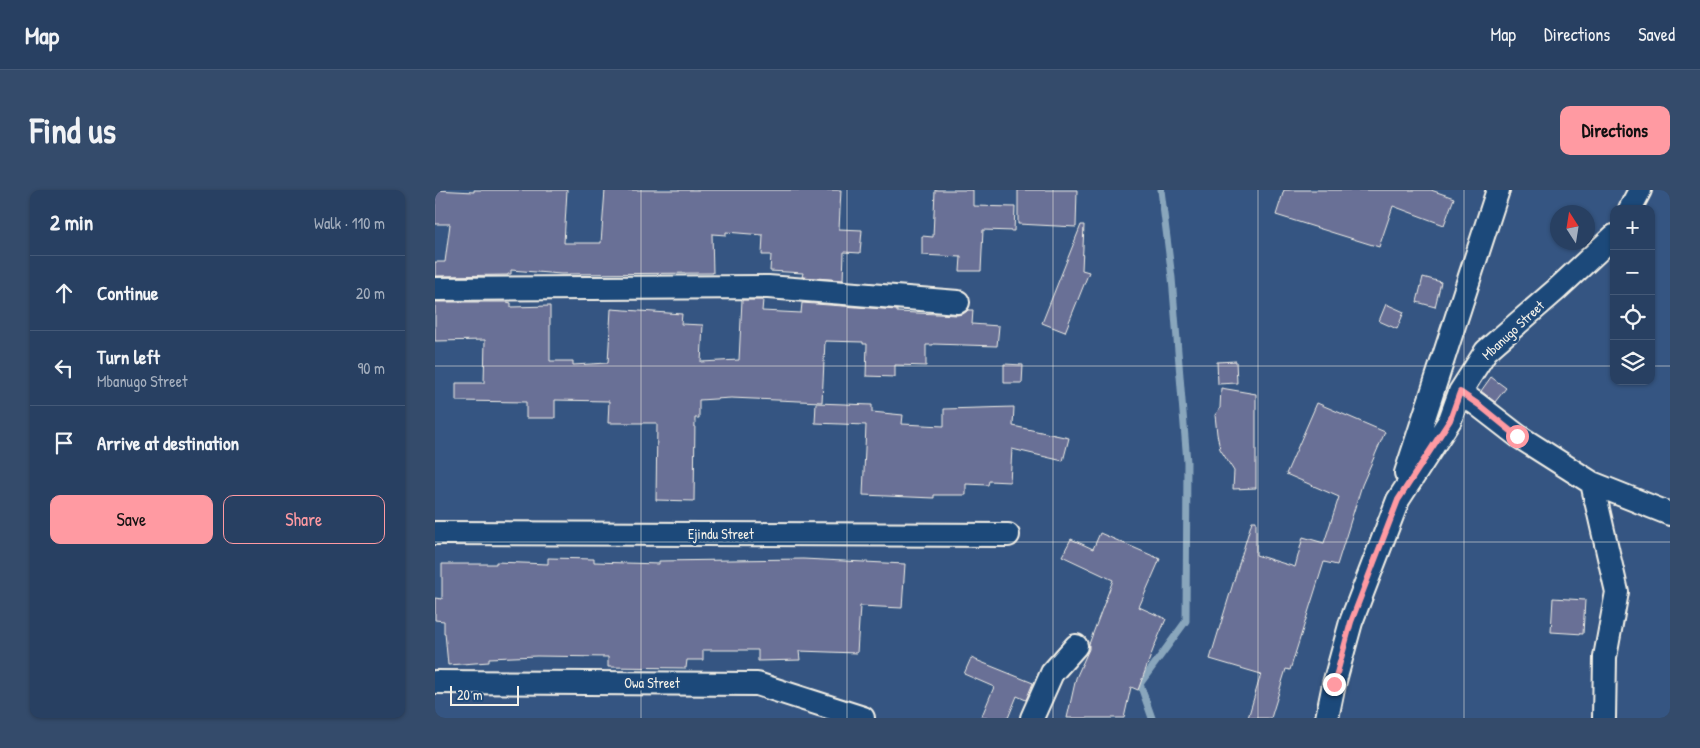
<!DOCTYPE html>
<html lang="en">
<head>
<meta charset="utf-8">
<style>
	:root { --surface:#284062; --page:#344b6b; --text:#f1f3f6; --muted:#a5afbe; --line:#445977; --accent:#ff9aa2 }
	body { margin:0; font-family:"Patrick Hand",sans-serif; background:var(--page); color:var(--text) }
	.controls { position:absolute; right:15px; top:15px; display:grid; overflow:hidden; border-radius:10px; box-shadow:0 1px 4px #0004 }
	.controls button { width:45px; height:45px; display:grid; place-items:center; padding:0; border:0; border-bottom:1px solid var(--line); background:var(--surface); color:var(--text); font:25px sans-serif }
	.compass { position:absolute; left:1115px; top:15px; width:45px; height:45px; border-radius:50%; background:var(--surface); box-shadow:0 1px 4px #0004; rotate:348deg }
	.scale { position:absolute; left:15px; bottom:12px; width:69px; box-sizing:border-box; padding-left:5px; border:2px solid #f4f1e8; border-top:0; font-size:14px; line-height:18px; white-space:nowrap; color:#f4f1e8; -webkit-text-stroke:4px #1f4a7a; paint-order:stroke }
	.stop { position:absolute; width:15px; height:15px; margin:-11px; border:4px solid #ff9aa2; border-radius:50%; background:#fff }
	.stop.end { background:#ff9aa2; border-color:#fff; box-shadow:0 1px 5px #0008 }
	.list { margin:0; padding:0; list-style:none }
	h2 { display:flex; justify-content:space-between; align-items:center; height:65px; margin:0; padding:0 20px; font-size:21px }
	h2 small { font-size:16px; font-weight:400; color:var(--muted) }
	.list li { display:grid; grid-template-columns:32px 1fr auto; gap:15px; align-items:center; box-sizing:border-box; height:75px; padding:0 20px; border-top:1px solid var(--line) }
	.list b { display:block; font-size:19px; white-space:nowrap }
	.list p { margin:0; font-size:16px; white-space:nowrap; color:var(--muted) }
	.list em { font-size:16px; font-style:normal; color:var(--muted) }
	.actions { display:flex; gap:10px; padding:15px 20px }
	.actions a { flex:1; padding:11px 0; border:1px solid var(--accent); border-radius:10px; text-align:center; font-size:18px; color:var(--accent) }
	.actions .main { background:var(--accent); color:#111 }
	.icon { flex:none; width:28px; height:28px; fill:none; stroke:currentColor; stroke-width:2; stroke-linecap:round; stroke-linejoin:round }
	.map { position:relative; flex:none; width:1235px; height:528px; overflow:hidden; border-radius:10px }
	header { display:flex; align-items:center; gap:30px; box-sizing:border-box; height:70px; padding:0 25px; background:var(--surface); border-bottom:1px solid var(--line) }
	header strong { font-size:24px }
	nav { display:flex; gap:28px; margin-inline-start:auto; font-size:18px }
	.intro { display:flex; align-items:center; justify-content:space-between; box-sizing:border-box; height:120px; padding:0 30px }
	h1 { margin:0; font-size:35px }
	.button { padding:12px 22px; border-radius:10px; background:var(--accent); color:#111; font-size:18px; font-weight:700 }
	main { display:flex; gap:30px; padding:0 30px }
	aside { flex:1; background:var(--surface); border-radius:10px; box-shadow:0 1px 4px #0004 }
	.map>svg:first-child { display:block }
	.lines { fill:none; stroke-linecap:round; stroke-linejoin:round }
	.stream { stroke:#89a6bc; stroke-width:7 }
	.building { fill:#697096; stroke:#f4f1e8 }
	.street-casing { stroke:#f4f1e8; stroke-width:26 }
	.street { stroke:#1f4a7a; stroke-width:22 }
	.route { stroke:#ff9aa2; stroke-width:6 }
	.grid { fill:none; stroke:#f4f1e8; stroke-width:1; stroke-opacity:0.55 }
	.labels { text-anchor:middle; stroke-width:5; stroke-linejoin:round; paint-order:stroke }
	.street-label { font-size:14px; fill:#f4f1e8; stroke:#1f4a7a }
</style>
</head>
<body>
<header>
<strong>Map</strong>
<nav><a>Map</a><a>Directions</a><a>Saved</a></nav>
</header>
<div class="intro"><h1>Find us</h1><a class="button">Directions</a></div>
<main>
<aside>
<h2>2 min<small>Walk · 110 m</small></h2>
<ul class="list">
<li><svg class="icon" aria-label="ahead" viewBox="0 0 24 24"><path d="M12 20V5M6 11l6-6 6 6"/></svg><div><b>Continue</b></div><em>20 m</em></li>
<li><svg class="icon" aria-label="left" viewBox="0 0 24 24"><path d="M17 20v-9H6M10 6l-5 5 5 5"/></svg><div><b>Turn left</b><p>Mbanugo Street</p></div><em>90 m</em></li>
<li><svg class="icon" aria-label="arrive" viewBox="0 0 24 24"><path d="M6 21V4h12l-3 4 3 4H6"/></svg><div><b>Arrive at destination</b></div></li>
</ul>
<div class="actions"><a class="main">Save</a><a>Share</a></div>
</aside>
<div class="map">
<svg width="1235" height="528" viewBox="0 0 1235 528">
	<rect width="100%" height="100%" fill="#355582"/>
	<filter id="ink" filterUnits="userSpaceOnUse"><feTurbulence type="fractalNoise" baseFrequency=".02" numOctaves="2"/><feDisplacementMap in="SourceGraphic" scale="10" xChannelSelector="R" yChannelSelector="G"/><feConvolveMatrix kernelMatrix="1 2 1 2 8 2 1 2 1" color-interpolation-filters="sRGB"/></filter>
	<g filter="url(#ink)">
		<g class="lines">
			<path class="stream" d="M 717,528 L 705,494 L 751,431 L 752,272 L 737,88 L 726,0"/>
		</g>
		<path class="building" d="M 0,0 L 39,2 L 39,0 L 132,0 L 129,53 L 166,53 L 170,0 L 406,0 L 404,39 L 427,40 L 425,63 L 409,62 L 408,90 L 367,87 L 368,83 L 335,81 L 336,65 L 327,65 L 328,45 L 291,42 L 291,45 L 277,44 L 278,83 L 126,84 L 76,80 L 76,84 L 73,84 L 73,85 L 0,86 L 0,72 L 10,72 L 15,34 L 0,34 Z
			M 500,0 L 538,0 L 538,16 L 580,17 L 579,41 L 548,40 L 546,81 L 525,81 L 526,67 L 487,65 L 487,46 L 498,47 Z
			M 583,0 L 642,0 L 641,37 L 583,34 Z
			M 849,0 L 996,0 L 1019,8 L 1009,35 L 958,16 L 944,57 L 841,25 Z
			M 646,35 L 649,35 L 647,80 L 654,82 L 630,142 L 607,133 Z
			M 988,87 L 1006,92 L 1000,117 L 982,112 Z
			M 307,110 L 328,110 L 327,121 L 366,123 L 367,113 L 462,120 L 462,122 L 522,125 L 528,124 L 533,120 L 538,120 L 537,134 L 564,136 L 562,156 L 498,154 L 498,155 L 491,155 L 491,176 L 460,175 L 460,187 L 431,186 L 432,154 L 428,154 L 428,152 L 390,151 L 387,212 L 296,208 L 264,210 L 264,228 L 260,228 L 259,311 L 221,310 L 222,233 L 173,233 L 174,211 L 120,210 L 120,228 L 91,228 L 91,212 L 21,211 L 21,193 L 49,193 L 50,150 L 0,151 L 0,112 L 72,112 L 76,113 L 76,117 L 115,116 L 115,171 L 138,171 L 138,175 L 173,173 L 176,119 L 247,124 L 246,134 L 268,135 L 266,172 L 304,170 Z
			M 951,114 L 969,122 L 962,139 L 944,131 Z
			M 801,171 L 802,193 L 783,194 L 782,172 Z
			M 569,174 L 588,175 L 587,193 L 569,193 Z
			M 1056,187 L 1071,198 L 1060,212 L 1046,201 Z
			M 786,198 L 821,204 L 821,298 L 798,299 L 799,281 L 785,259 L 782,244 L 780,225 L 785,218 Z
			M 381,213 L 437,215 L 437,222 L 468,225 L 467,234 L 509,236 L 509,219 L 579,217 L 578,236 L 634,248 L 628,271 L 577,259 L 575,292 L 554,291 L 553,295 L 531,294 L 531,305 L 499,305 L 499,308 L 428,305 L 431,235 L 380,233 Z
			M 882,213 L 950,242 L 927,295 L 902,375 L 889,372 L 855,480 L 851,479 L 836,528 L 813,528 L 826,484 L 775,469 L 817,331 L 821,331 L 821,365 L 860,377 L 868,347 L 889,353 L 904,307 L 851,284 Z
			M 665,343 L 725,369 L 704,417 L 731,429 L 719,457 L 703,500 L 696,497 L 689,528 L 632,528 L 641,488 L 654,459 L 654,454 L 678,390 L 627,366 L 636,349 L 658,359 Z
			M 113,368 L 159,369 L 159,372 L 224,374 L 224,371 L 368,369 L 470,374 L 467,418 L 425,416 L 422,463 L 364,461 L 365,470 L 323,471 L 323,460 L 268,460 L 268,470 L 252,470 L 251,478 L 173,477 L 173,467 L 102,466 L 54,468 L 54,472 L 13,475 L 10,443 L 9,443 L 9,431 L 0,430 L 0,408 L 7,409 L 7,374 L 61,374 L 61,372 L 113,374 Z
			M 1118,408 L 1150,410 L 1148,444 L 1116,442 Z
			M 536,468 L 598,493 L 591,510 L 582,506 L 573,528 L 546,528 L 559,497 L 529,484 Z"/>
		<g class="lines">
			<defs>
				<path id="street" d="M 1195,19 L 1205,0
					M 0,99 L 333,97 L 523,112
					M 1025,202 L 1043,215 L 1083,246 L 1157,293 L 1235,324
					M 971,283 L 1063,0
					M 1157,293 L 1182,402 L 1170,467 L 1169,528
					M 0,343 L 573,345
					M 0,492 L 322,494 L 428,528
					M 597,528 L 617,483 L 641,456
					M 892,528 L 899,494 L 916,432 L 963,310 L 1015,230 L 1025,202 L 1051,161 L 1121,100 L 1179,46"/>
			</defs>
			<use href="#street" class="street-casing"/>
			<use href="#street" class="street"/>
		</g>
	</g>
	<g class="lines" filter="url(#ink)">
		<path class="route" d="M 899,494 L 916,432 L 963,310 L 1015,230 L 1025,202 L 1044,215 L 1082,246"/>
	</g>
	<path class="grid" d="M 206,0 L 206,528M 412,0 L 412,528M 618,0 L 618,528M 823,0 L 823,528M 1029,0 L 1029,528M 0,176 L 1179,176M 1216,176 L 1235,176M 0,352 L 1235,352"/>
	<g class="labels">
		<g class="street-label">
			<text transform="translate(1078 140) rotate(-43)" y="5">Mbanugo Street</text>
			<text x="286" y="349">Ejindu Street</text>
			<text x="217" y="498">Owa Street</text>
		</g>
	</g>
</svg>
<div class="controls">
<button>+</button>
<button>−</button>
<button><svg class="icon" aria-label="locate" viewBox="0 0 24 24"><circle cx="12" cy="12" r="6"/><path d="M12 2v4M12 18v4M2 12h4M18 12h4"/></svg></button>
<button><svg class="icon" aria-label="layers" viewBox="0 0 24 24"><path d="M12 4l9 5-9 5-9-5zM3 14l9 5 9-5"/></svg></button>
</div>
<svg class="compass" viewBox="-18 -18 36 36"><path d="M0-13l5 13h-10z" fill="#e53935"/><path d="M0 13l5-13h-10z" fill="#a5afbe"/></svg>
<div class="scale">20 m</div>
<div class="stop" style="left:1082px;top:246px"></div>
<div class="stop end" style="left:899px;top:494px"></div>
</div>
</main>
</body>
</html>
